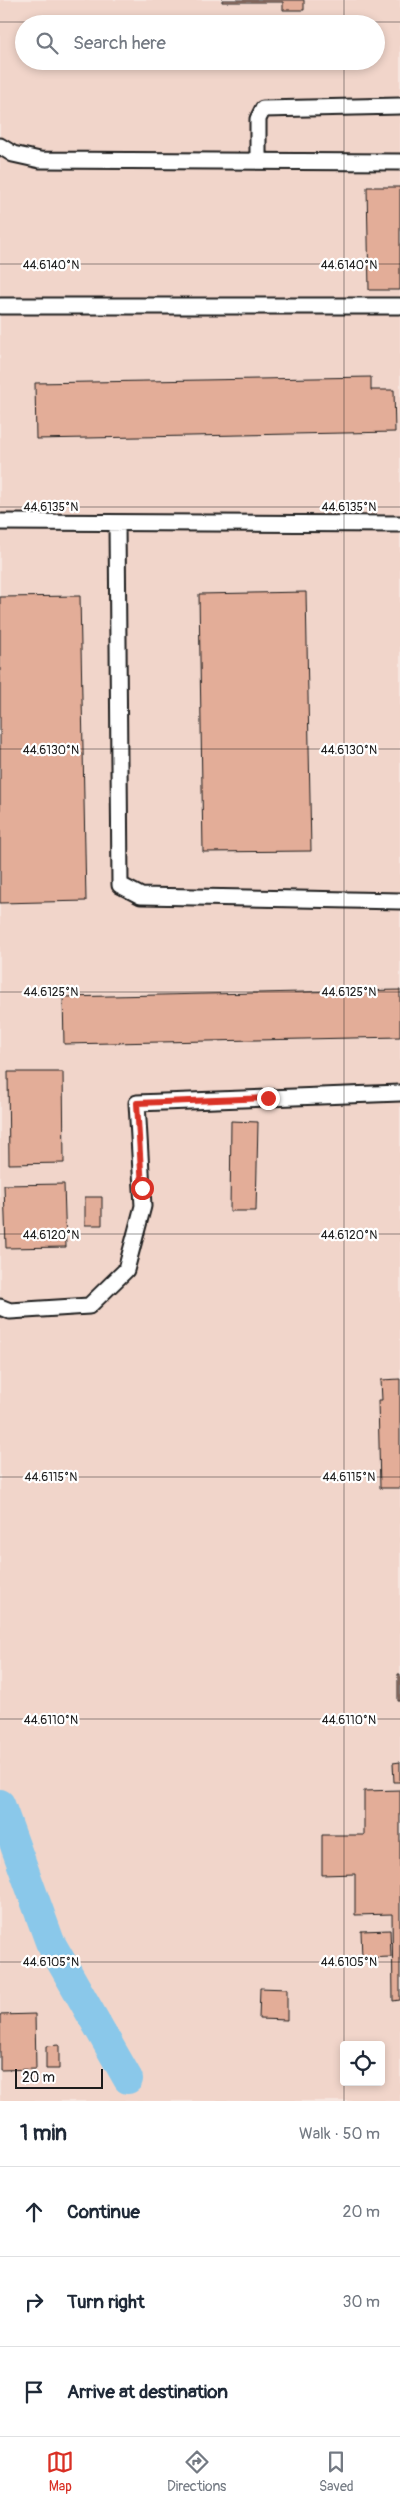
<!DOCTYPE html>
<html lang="en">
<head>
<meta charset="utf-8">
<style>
	:root { --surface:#fff; --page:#f2f2f3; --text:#1f2937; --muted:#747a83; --line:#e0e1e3; --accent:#d93025 }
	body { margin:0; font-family:Pangolin,sans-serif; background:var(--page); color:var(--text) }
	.controls { position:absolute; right:15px; bottom:15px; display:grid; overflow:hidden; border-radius:5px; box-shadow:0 2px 8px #0003 }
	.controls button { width:45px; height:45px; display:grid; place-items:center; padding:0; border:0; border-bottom:1px solid var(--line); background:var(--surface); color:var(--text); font:25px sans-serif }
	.scale { position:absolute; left:15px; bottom:12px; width:88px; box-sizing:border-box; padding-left:5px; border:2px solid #1c1c1c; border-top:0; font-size:14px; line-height:18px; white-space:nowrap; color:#1c1c1c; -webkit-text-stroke:4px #fff; paint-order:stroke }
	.stop { position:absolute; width:15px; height:15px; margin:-11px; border:4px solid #d93025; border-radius:50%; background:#fff }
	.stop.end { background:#d93025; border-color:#fff; box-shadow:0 1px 5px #0008 }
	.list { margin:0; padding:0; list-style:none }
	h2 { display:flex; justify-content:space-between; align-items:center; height:65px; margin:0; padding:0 20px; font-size:21px }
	h2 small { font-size:16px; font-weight:400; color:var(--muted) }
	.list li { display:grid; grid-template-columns:32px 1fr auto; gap:15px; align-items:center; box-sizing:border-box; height:90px; padding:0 20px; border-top:1px solid var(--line) }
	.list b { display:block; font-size:19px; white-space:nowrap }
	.list em { font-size:16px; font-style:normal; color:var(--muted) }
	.icon { flex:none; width:28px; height:28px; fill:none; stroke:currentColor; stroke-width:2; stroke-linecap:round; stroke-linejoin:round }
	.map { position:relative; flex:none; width:400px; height:2101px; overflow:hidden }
	.search { position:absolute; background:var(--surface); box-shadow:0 2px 8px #0003; left:15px; right:15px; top:15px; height:55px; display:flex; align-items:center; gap:12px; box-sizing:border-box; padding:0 18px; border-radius:28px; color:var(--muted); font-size:19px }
	.sheet { height:335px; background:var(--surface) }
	nav { display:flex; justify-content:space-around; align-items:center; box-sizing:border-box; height:70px; border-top:1px solid var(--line); background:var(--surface); font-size:14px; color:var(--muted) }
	nav a { display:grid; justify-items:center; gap:2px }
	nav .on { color:var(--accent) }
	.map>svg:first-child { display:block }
	.built { fill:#f1d5ca; fill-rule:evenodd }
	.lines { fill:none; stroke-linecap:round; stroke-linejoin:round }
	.canal { stroke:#8ac8ea; stroke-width:30 }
	.building { fill:#e3ad98; stroke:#1c1c1c }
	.service-casing { stroke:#1c1c1c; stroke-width:19 }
	.service { stroke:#fff; stroke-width:15 }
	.route { stroke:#d93025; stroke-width:6 }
	.ticks { fill:none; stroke:#1c1c1c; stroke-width:1; stroke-opacity:0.45 }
	.ticks-label { font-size:12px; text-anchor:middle; fill:#1c1c1c; stroke:#fff; stroke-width:4.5; stroke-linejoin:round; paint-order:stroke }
</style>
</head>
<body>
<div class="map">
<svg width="400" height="2101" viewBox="0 0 400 2101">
	<rect width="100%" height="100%" fill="#f7e6e0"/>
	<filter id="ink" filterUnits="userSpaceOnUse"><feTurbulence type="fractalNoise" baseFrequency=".02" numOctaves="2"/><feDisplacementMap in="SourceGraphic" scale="10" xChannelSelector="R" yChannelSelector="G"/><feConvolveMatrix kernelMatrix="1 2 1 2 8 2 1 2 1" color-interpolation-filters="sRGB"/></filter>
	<g filter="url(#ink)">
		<path class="built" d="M 0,0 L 400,0 L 400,2101 L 0,2101 ZM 24,24 L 376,24 L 376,61 L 24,61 ZM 344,2045 L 381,2045 L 381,2082 L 344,2082 Z"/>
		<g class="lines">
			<path class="canal" d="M 0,1804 L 50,1942 L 128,2079"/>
		</g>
		<path class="building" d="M 222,0 L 304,0 L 304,10 L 283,10 L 283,2 L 222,2 Z
			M 367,187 L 400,187 L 400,290 L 369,290 Z
			M 371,377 L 371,390 L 394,390 L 395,432 L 36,439 L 35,383 Z
			M 306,592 L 311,851 L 203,852 L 199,594 Z
			M 80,596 L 86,901 L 0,903 L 0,597 Z
			M 400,990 L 400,1037 L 64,1044 L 63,997 Z
			M 8,1072 L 63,1072 L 64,1163 L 9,1164 Z
			M 231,1121 L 258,1122 L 256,1211 L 230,1211 Z
			M 64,1184 L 66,1247 L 6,1248 L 4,1185 Z
			M 85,1197 L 102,1197 L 102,1225 L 85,1225 Z
			M 400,1379 L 400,1488 L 380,1488 L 378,1400 L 382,1400 L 381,1380 Z
			M 398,1674 L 400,1674 L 400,1701 L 398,1701 Z
			M 400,1762 L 400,1782 L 394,1782 L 393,1763 Z
			M 400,1790 L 400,2000 L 393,2001 L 392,1914 L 355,1915 L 355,1874 L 322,1875 L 322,1835 L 364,1835 L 364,1791 Z
			M 390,1930 L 391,1957 L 362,1958 L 361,1931 Z
			M 260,1988 L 287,1989 L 287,2020 L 259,2019 Z
			M 35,2014 L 36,2069 L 0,2070 L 0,2015 Z
			M 59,2045 L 59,2069 L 46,2069 L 46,2046 Z"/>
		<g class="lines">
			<defs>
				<path id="service" d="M 0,146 L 13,154 L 40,160 L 400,162
					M 258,161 L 258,119 L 263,109 L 400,106
					M 0,306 L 400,306
					M 0,522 L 400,524
					M 117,523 L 120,885 L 141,896 L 400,901
					M 0,1307 L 10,1311 L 89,1306 L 126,1270 L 143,1206 L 137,1103 L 400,1093"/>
			</defs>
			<use href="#service" class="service-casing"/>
			<use href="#service" class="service"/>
		</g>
	</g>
	<g class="lines" filter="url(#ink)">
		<path class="route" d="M 142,1188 L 137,1103 L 268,1098"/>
	</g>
	<path class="ticks" d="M 344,0 L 344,24M 0,22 L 400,22M 344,61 L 344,2101M 0,264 L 400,264M 0,507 L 400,507M 0,749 L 400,749M 0,992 L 400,992M 0,1234 L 400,1234M 0,1477 L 400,1477M 0,1719 L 400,1719M 0,1962 L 400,1962"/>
	<g class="ticks-label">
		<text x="51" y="269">44.6140°N</text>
		<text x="349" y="269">44.6140°N</text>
		<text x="51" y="511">44.6135°N</text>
		<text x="349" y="511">44.6135°N</text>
		<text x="51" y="754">44.6130°N</text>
		<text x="349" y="754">44.6130°N</text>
		<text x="51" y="996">44.6125°N</text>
		<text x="349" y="996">44.6125°N</text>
		<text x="51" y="1239">44.6120°N</text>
		<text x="349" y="1239">44.6120°N</text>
		<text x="51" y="1481">44.6115°N</text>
		<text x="349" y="1481">44.6115°N</text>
		<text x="51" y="1724">44.6110°N</text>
		<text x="349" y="1724">44.6110°N</text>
		<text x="51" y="1966">44.6105°N</text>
		<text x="349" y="1966">44.6105°N</text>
	</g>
</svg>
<div class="controls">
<button><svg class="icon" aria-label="locate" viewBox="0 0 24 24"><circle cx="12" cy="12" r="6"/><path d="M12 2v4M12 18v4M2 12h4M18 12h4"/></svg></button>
</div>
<div class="scale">20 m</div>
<div class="stop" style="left:142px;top:1188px"></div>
<div class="stop end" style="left:268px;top:1098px"></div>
<div class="search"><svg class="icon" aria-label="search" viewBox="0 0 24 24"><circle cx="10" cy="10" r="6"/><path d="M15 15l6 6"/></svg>Search here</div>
</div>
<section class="sheet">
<h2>1 min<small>Walk · 50 m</small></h2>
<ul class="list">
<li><svg class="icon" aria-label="ahead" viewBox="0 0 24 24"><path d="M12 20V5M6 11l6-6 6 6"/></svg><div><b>Continue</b></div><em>20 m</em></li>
<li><svg class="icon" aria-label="right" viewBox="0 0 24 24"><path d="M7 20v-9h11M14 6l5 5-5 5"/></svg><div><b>Turn right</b></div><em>30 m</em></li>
<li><svg class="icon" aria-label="arrive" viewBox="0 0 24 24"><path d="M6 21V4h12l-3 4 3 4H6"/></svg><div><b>Arrive at destination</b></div></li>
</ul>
</section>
<nav>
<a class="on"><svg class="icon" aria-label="map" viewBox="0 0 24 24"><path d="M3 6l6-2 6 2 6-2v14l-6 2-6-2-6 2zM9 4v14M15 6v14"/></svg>Map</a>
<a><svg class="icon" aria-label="directions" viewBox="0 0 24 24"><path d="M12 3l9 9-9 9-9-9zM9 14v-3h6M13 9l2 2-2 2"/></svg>Directions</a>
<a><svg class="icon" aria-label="saved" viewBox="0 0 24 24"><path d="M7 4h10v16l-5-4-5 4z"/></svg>Saved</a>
</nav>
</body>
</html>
